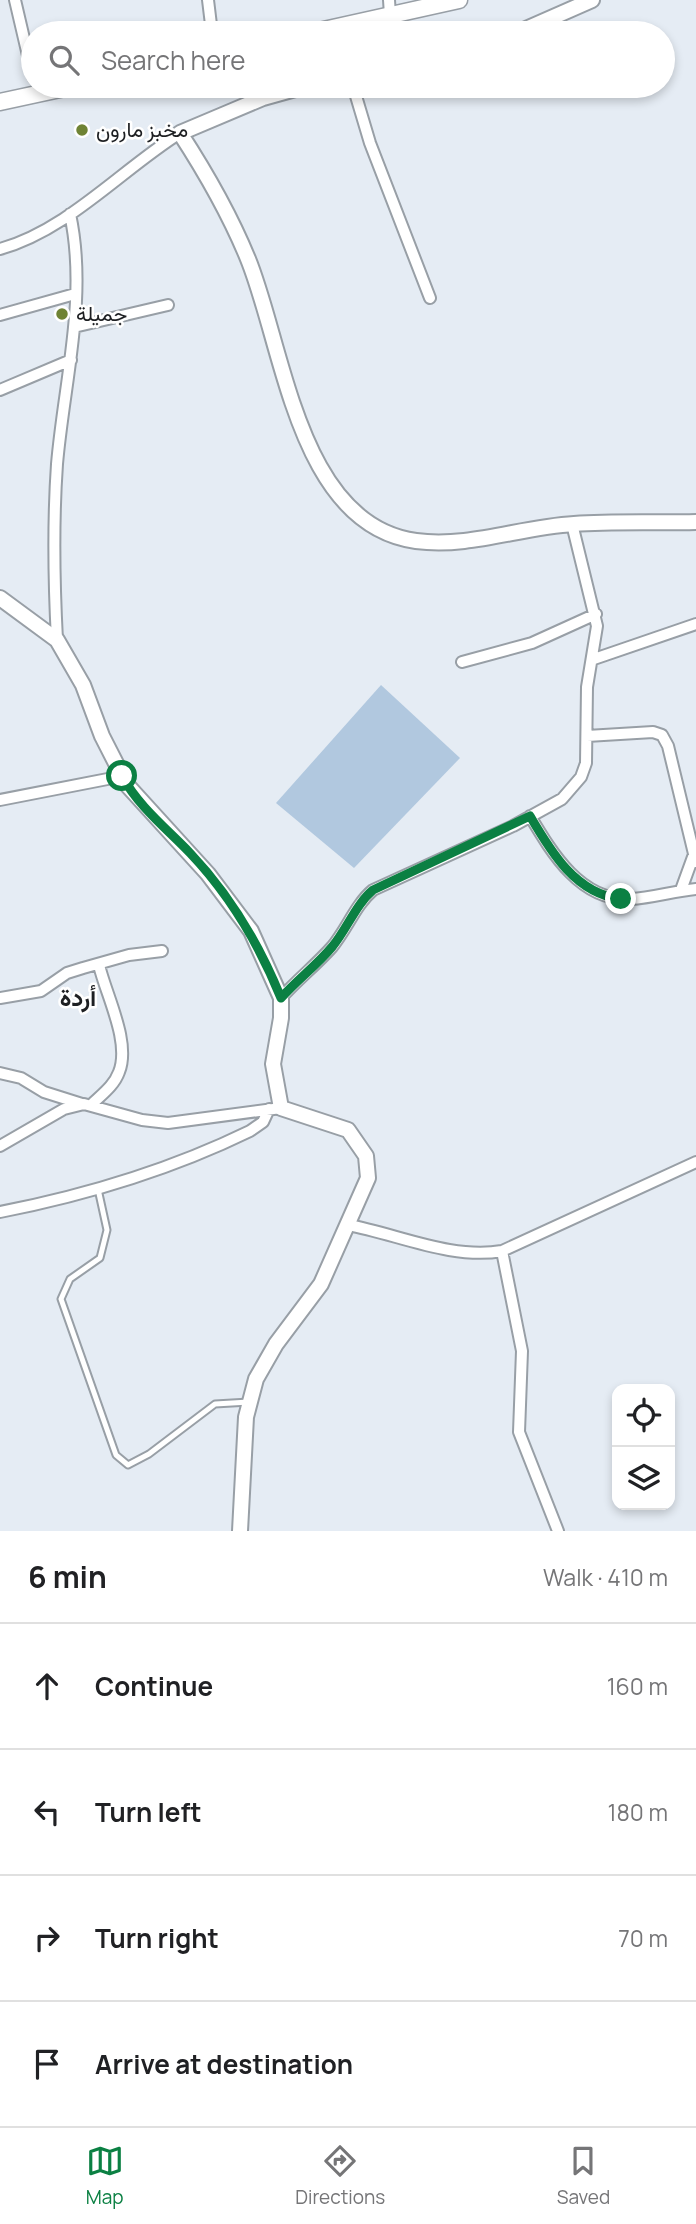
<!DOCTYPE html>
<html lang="en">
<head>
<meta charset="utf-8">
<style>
	:root { --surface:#fff; --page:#f6f6f6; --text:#202124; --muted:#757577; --line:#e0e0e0; --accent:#0b8043 }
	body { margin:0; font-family:Manrope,Vazirmatn,sans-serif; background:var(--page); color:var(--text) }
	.controls { position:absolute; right:21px; bottom:21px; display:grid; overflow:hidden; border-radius:14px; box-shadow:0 4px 10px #0003 }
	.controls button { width:63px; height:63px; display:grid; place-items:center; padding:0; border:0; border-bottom:2px solid var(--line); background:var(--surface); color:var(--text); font:35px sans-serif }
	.stop { position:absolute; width:21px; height:21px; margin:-16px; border:5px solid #0b8043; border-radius:50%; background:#fff }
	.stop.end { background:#0b8043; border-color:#fff; box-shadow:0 2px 7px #0008 }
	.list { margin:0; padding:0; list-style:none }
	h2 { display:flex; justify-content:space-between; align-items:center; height:91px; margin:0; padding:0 28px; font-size:30px }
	h2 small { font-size:23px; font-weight:400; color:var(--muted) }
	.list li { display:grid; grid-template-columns:46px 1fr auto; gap:21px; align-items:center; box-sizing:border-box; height:126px; padding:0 28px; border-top:2px solid var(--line) }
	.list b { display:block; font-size:26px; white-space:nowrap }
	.list em { font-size:23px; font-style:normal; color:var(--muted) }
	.icon { flex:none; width:38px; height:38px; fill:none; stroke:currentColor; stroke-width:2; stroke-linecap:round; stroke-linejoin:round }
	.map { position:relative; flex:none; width:696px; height:1531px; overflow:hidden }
	.search { position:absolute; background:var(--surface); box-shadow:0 4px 10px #0003; left:21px; right:21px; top:21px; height:77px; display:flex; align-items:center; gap:18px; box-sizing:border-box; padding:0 24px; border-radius:38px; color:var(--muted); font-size:26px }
	.sheet { height:595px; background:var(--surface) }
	nav { display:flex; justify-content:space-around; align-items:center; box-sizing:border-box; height:98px; border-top:2px solid var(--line); background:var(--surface); font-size:19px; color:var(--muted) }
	nav a { display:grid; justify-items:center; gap:4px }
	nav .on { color:var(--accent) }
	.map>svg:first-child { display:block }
	.green { fill:#b1c8df }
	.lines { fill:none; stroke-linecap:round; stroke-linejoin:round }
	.service-casing { stroke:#989fa6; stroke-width:9 }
	.minor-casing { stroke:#989fa6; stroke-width:14 }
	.tertiary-casing { stroke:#989fa6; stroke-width:18 }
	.secondary-casing { stroke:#989fa6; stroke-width:19 }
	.service { stroke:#fff; stroke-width:5 }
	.minor { stroke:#fff; stroke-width:10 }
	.tertiary { stroke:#fff; stroke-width:14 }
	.secondary { stroke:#fff; stroke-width:16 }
	.route { stroke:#0b8043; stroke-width:9 }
	.poi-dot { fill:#6f8334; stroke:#fff; stroke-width:2.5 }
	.labels { text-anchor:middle; stroke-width:5; stroke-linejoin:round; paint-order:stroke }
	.poi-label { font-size:21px; fill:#1d1f22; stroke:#fff; text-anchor:start }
	.quarter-label { font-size:24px; font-weight:bold; fill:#1d1f22; stroke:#fff }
</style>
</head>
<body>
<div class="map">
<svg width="696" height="1531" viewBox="0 0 696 1531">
	<rect width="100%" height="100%" fill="#e5ecf4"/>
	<path class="green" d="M 381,685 L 460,758 L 354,868 L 276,803 Z"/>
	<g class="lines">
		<defs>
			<path id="service" d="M 98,1189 L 107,1230 L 100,1258 L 70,1279 L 61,1299 L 116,1455 L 128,1465 L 149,1454 L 215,1404 L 249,1402"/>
			<path id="minor" d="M 15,0 L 33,77
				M 208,0 L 212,33
				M 389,0 L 390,15
				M 353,86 L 370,143 L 430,298
				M 0,249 C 68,230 121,170 180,133
				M 0,315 L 75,294
				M 74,327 L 168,305
				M 0,390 L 71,360
				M 57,640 C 54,583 53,521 57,464 C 64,382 88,297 70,214
				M 594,659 L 696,624
				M 462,662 L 532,643 L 596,614
				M 587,736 L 653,732 L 662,735 L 668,746 L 696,862
				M 0,800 L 123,776
				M 530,816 C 552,853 581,902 631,899 C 652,898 674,891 696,889
				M 681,890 L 693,857
				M 0,998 L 41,991 L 67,973 L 83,968 L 129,955 L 162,951
				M 281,998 C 297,980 316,965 332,947 C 347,929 356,904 373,890 L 513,826 L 562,799 L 581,777 L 586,763 L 587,687 L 597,626 L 572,524
				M 0,1073 L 21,1078 L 44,1092 L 82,1104
				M 91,1105 C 101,1095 114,1086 119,1072 C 131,1042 106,995 99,965
				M 0,1146 L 64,1109 L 84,1104 L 142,1120 L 168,1123 L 281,1108
				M 0,1212 C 87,1195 170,1170 250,1131 L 263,1122 L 269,1109
				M 348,1225 C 397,1234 452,1260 502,1251 L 696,1162
				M 502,1251 L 522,1351 L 519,1432 L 558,1531"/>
			<path id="tertiary" d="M 517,33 L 592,0
				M 306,86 L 263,98 L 180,133 C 206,173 230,215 248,259 C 284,347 298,525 416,541 C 470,548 520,527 574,524 C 614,521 655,523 696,522
				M 0,598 L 57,640 L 83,685 L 102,736 L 127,785 L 208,874 L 251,931 L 281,998 L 281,1018 L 273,1064 L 281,1108 L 348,1130 L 366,1156 L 368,1178 L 321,1284 L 276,1344 L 256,1379 L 246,1417 L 240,1531"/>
			<path id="secondary" d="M 310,33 L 459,0
				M 0,102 L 74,86"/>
		</defs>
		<use href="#service" class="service-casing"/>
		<use href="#minor" class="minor-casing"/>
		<use href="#tertiary" class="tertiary-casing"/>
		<use href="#secondary" class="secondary-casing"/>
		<use href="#service" class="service"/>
		<use href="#minor" class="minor"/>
		<use href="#tertiary" class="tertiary"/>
		<use href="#secondary" class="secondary"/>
	</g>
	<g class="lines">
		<path class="route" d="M 122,776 C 139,807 166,828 190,853 C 230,895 259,944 281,998 C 297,980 317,965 332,947 C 347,929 356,904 373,890 L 530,816 C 551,852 576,894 621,899"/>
	</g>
	<g class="poi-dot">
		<circle cx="82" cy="130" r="7"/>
		<circle cx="62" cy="314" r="7"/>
	</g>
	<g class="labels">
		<g class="poi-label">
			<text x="96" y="137">مخبز مارون</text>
			<text x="76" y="321">جميلة</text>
		</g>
		<g class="quarter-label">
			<text x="78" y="1006">أردة</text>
		</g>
	</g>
</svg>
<div class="controls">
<button><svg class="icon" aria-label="locate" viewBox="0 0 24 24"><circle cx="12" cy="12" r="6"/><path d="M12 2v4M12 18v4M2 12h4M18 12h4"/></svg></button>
<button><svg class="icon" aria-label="layers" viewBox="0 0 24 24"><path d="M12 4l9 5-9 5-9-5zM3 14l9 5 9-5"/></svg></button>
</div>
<div class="stop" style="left:122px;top:776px"></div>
<div class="stop end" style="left:621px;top:899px"></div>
<div class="search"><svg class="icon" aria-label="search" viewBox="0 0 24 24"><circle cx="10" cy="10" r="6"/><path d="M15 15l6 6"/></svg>Search here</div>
</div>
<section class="sheet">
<h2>6 min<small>Walk · 410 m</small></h2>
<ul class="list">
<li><svg class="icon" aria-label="ahead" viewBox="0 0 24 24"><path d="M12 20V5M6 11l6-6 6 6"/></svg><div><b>Continue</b></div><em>160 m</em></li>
<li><svg class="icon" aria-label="left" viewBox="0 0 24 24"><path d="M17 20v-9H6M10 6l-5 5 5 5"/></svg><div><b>Turn left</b></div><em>180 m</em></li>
<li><svg class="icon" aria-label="right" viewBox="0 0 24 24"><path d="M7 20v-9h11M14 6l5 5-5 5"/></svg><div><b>Turn right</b></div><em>70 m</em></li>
<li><svg class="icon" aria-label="arrive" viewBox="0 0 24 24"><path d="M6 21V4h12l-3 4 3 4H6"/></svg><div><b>Arrive at destination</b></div></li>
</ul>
</section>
<nav>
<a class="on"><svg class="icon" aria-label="map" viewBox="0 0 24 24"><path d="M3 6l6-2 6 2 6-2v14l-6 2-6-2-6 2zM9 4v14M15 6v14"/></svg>Map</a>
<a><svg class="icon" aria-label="directions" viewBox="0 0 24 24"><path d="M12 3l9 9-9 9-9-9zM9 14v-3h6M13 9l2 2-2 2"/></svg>Directions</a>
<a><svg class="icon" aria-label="saved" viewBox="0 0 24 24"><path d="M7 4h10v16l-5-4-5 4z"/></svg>Saved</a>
</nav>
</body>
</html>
